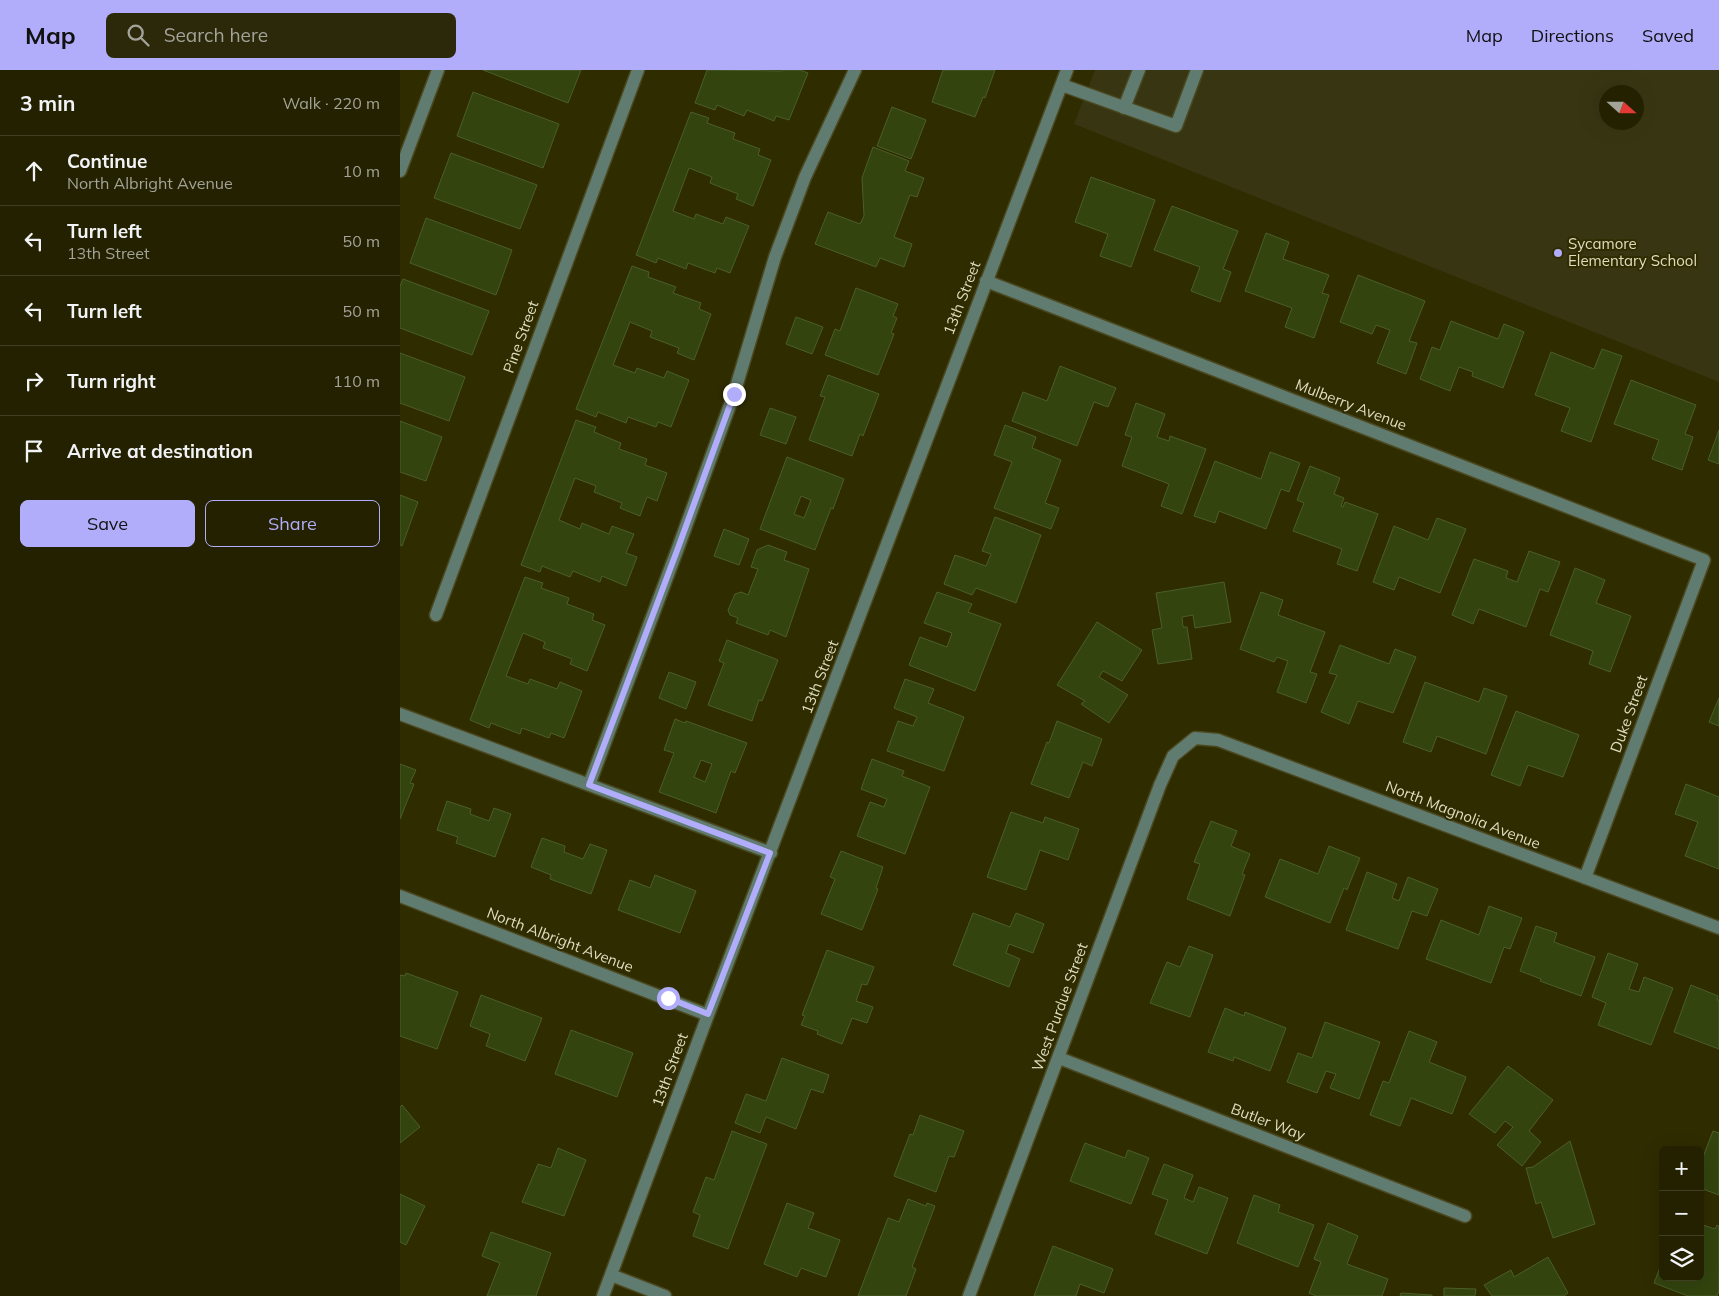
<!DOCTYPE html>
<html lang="en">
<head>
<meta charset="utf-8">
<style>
	:root { --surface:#232100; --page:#2b290a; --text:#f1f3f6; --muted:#a3a399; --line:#403e22; --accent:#b1adfa }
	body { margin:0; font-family:Mulish,sans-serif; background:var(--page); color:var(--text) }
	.controls { position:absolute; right:15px; bottom:15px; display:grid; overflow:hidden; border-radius:8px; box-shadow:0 5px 20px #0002 }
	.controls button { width:45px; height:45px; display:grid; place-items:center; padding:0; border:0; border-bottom:1px solid var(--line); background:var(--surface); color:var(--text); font:25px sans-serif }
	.compass { position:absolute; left:1199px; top:15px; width:45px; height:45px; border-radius:50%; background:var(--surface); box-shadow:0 5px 20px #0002; rotate:111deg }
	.stop { position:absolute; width:15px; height:15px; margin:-11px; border:4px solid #b1adfa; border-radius:50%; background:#fff }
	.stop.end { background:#b1adfa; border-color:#fff; box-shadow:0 1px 5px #0008 }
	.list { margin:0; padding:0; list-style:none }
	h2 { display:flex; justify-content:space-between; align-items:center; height:65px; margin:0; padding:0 20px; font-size:21px }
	h2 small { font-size:16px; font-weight:400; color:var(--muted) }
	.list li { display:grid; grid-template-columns:32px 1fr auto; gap:15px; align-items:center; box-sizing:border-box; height:70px; padding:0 20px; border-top:1px solid var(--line) }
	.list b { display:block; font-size:19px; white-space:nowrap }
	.list p { margin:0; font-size:16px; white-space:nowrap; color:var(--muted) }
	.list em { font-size:16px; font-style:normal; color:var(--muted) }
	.actions { display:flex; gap:10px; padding:15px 20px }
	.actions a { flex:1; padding:11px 0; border:1px solid var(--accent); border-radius:8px; text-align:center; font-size:18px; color:var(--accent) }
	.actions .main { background:var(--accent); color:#111 }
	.icon { flex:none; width:28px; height:28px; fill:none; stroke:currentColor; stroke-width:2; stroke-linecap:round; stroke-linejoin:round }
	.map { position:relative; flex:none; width:1319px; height:1226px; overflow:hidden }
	header { display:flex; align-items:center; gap:30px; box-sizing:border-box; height:70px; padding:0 25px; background:var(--accent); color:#111 }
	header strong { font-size:24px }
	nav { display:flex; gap:28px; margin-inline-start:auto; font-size:18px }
	.search { width:350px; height:45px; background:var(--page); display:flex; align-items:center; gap:12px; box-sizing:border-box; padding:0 18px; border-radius:8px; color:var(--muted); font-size:19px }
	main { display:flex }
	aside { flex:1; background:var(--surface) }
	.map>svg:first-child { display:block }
	.built { fill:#383612; fill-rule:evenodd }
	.building { fill:#33440e; stroke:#4b5e2a; fill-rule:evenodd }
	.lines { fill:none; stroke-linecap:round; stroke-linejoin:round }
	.minor-casing { stroke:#4b481f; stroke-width:15 }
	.minor { stroke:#607b6f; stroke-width:12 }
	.route { stroke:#b1adfa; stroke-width:6 }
	.poi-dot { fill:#b1adfa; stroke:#2f2c00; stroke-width:2 }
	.labels { text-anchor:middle; stroke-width:4; stroke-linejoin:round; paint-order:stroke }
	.poi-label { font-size:15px; fill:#deddbf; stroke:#2f2c00; text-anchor:start }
	.street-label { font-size:15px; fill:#deddbf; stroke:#2f2c00 }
</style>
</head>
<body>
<header>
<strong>Map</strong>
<div class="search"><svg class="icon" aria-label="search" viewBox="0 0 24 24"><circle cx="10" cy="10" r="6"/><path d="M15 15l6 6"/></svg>Search here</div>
<nav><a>Map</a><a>Directions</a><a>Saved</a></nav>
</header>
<main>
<aside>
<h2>3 min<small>Walk · 220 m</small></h2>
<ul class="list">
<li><svg class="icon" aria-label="ahead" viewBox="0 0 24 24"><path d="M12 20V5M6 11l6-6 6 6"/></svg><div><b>Continue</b><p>North Albright Avenue</p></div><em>10 m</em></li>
<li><svg class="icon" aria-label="left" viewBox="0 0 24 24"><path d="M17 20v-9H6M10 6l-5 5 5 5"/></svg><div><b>Turn left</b><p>13th Street</p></div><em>50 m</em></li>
<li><svg class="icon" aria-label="left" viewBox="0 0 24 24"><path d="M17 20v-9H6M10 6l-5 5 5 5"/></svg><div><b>Turn left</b></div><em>50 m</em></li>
<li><svg class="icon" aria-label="right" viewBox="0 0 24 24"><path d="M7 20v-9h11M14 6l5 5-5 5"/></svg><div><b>Turn right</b></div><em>110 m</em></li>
<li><svg class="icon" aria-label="arrive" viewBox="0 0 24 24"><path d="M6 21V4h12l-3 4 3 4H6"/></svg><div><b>Arrive at destination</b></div></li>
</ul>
<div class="actions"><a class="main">Save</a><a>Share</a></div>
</aside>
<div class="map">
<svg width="1319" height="1226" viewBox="0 0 1319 1226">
	<rect width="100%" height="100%" fill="#2f2c00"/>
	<path class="built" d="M 695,0 L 1319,0 L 1319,312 L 674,54 ZM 1206,22 L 1236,22 L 1236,52 L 1206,52 Z"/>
	<path class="building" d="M 83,0 L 181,0 L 168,33 Z
		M 307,0 L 382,1 L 383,0 L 400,0 L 408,3 L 389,50 L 376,46 L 374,51 L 347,40 L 344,46 L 317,35 L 315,40 L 295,33 Z
		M 543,0 L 595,0 L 585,28 L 583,27 L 575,47 L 532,32 Z
		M 73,22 L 159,54 L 143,98 L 57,66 Z
		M 492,37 L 526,50 L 511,89 L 477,76 Z
		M 291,42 L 309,48 L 307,53 L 335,63 L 333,69 L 360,79 L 358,85 L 371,90 L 353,136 L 336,129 L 338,124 L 310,113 L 312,107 L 289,98 L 273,141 L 294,149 L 296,144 L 323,154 L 326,147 L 349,156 L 330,203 L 317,198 L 315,203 L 288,193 L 286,199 L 258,188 L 256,193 L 236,185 Z
		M 473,77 L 509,91 L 505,101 L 524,108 L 517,127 L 510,125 L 494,167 L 512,174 L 504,197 L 480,188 L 476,197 L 415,174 L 428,142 L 460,154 L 464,146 L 462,108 Z
		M 51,83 L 137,115 L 120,159 L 34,128 Z
		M 691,107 L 755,130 L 731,197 L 700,186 L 708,164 L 675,152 Z
		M 772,136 L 838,161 L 823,199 L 831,202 L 820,232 L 791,221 L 800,197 L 754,180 Z
		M 26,148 L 112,180 L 96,225 L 10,193 Z
		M 866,163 L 889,172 L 883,189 L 929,205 L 922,223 L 929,225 L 914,268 L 885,257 L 892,238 L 845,221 Z
		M 232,196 L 249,202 L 248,207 L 276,217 L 273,223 L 301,233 L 299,239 L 311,244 L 294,290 L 277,283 L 279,278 L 250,267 L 252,261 L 230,252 L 213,295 L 235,303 L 237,298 L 264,308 L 267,301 L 289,310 L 271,357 L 258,352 L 256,357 L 228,347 L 226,353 L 198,342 L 196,347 L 176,339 Z
		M 958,205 L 1025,231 L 1009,271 L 1017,273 L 1006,304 L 977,293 L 990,260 L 976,255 L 972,264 L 940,252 Z
		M 3,209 L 89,241 L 72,285 L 0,258 L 0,216 Z
		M 456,218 L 498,234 L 493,246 L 497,248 L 491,263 L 494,264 L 478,305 L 425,285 L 435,259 L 440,261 Z
		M 396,247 L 423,257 L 412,284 L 386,274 Z
		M 1051,251 L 1098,269 L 1104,254 L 1124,262 L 1103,318 L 1072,306 L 1073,302 L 1059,297 L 1050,321 L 1020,309 L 1032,277 L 1040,280 Z
		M 1202,279 L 1222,286 L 1191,372 L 1161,361 L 1170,338 L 1135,325 L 1151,282 L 1194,299 Z
		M 0,283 L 65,307 L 49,351 L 0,333 Z
		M 660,296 L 716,318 L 708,337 L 694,332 L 677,376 L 612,351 L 623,322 L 647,331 Z
		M 428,305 L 479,324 L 463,366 L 460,364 L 452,386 L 409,370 L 425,327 L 420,326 Z
		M 1231,310 L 1296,335 L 1285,364 L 1293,367 L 1282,400 L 1252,389 L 1259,370 L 1214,354 Z
		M 736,333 L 765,344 L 757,367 L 769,371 L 770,366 L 806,379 L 782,444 L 761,436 L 769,414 L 722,396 L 732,367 L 725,365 Z
		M 370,338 L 396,347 L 386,374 L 360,365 Z
		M 176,350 L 196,357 L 194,362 L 221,373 L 219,379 L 247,389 L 245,395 L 267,403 L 257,431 L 247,427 L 240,446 L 220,438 L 222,433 L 194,422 L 196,416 L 175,408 L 159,450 L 180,459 L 182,453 L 209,464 L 212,456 L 234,464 L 226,483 L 237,487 L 226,516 L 202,506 L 200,512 L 173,501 L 170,507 L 142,496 L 140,502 L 121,495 Z
		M 0,351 L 42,367 L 26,411 L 0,402 Z
		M 605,355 L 636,367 L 632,378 L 661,390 L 645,433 L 659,438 L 651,459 L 594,438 L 612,392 L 594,385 Z
		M 1319,360 L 1319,394 L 1308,390 Z
		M 870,382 L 900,393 L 889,422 L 881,419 L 866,459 L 819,441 L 815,453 L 794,446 L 815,391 L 861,409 Z
		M 387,387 L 444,409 L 433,439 L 431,438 L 415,480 L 360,459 ZM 401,426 L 411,430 L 404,448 L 394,444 Z
		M 910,396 L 940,408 L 934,424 L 944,428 L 941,436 L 943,437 L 945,432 L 978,444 L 957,501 L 937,494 L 942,479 L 893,461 L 904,433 L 897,430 Z
		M 0,425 L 18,432 L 2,476 L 0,475 Z
		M 595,447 L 641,465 L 616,533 L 576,518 L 572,525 L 544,514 L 555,485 L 586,496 L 591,484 L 582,481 Z
		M 1037,448 L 1066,459 L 1040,523 L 999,507 L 994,520 L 973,512 L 994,456 L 1028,470 Z
		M 324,459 L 349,469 L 339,495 L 314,486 Z
		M 368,475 L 387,482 L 384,490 L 409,499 L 386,567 L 370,560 L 368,565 L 336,553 L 338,548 L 330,545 L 328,540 L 335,524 L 341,522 L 348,525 L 358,499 L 351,497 L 357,480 Z
		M 1129,481 L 1160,492 L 1148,522 L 1140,519 L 1126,557 L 1079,539 L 1073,554 L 1052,545 L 1074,489 L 1108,501 L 1106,508 L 1117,512 Z
		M 1175,498 L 1205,510 L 1196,533 L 1231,546 L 1210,602 L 1189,594 L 1193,581 L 1150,565 Z
		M 125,507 L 143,513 L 141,518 L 169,528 L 167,534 L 194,544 L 192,550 L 205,555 L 187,601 L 170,594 L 172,589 L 143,578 L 145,572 L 123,563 L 106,606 L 128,614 L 130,609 L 157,619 L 160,612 L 182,621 L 164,668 L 151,663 L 149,668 L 122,658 L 120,664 L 91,653 L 89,658 L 70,650 Z
		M 824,512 L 831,552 L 795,558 L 793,545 L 782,547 L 783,557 L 787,557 L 792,589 L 758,594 L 752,560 L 762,558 L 756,523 Z
		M 537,522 L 572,534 L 568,542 L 601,554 L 575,621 L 509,595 L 520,567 L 547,577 L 552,563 L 524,553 Z
		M 861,522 L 883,530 L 878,545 L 925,562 L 910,602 L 917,604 L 906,633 L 877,622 L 888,591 L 877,587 L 874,592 L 840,579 Z
		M 697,552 L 742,580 L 722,611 L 703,601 L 699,607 L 728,625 L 709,653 L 681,634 L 685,631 L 657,615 Z
		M 327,570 L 378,590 L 362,631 L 359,630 L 352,651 L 308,635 L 324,593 L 319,591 Z
		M 940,575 L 989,594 L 995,579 L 1016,587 L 993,643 L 958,631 L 949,654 L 921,642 L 937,605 L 929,603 Z
		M 269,602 L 296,612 L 286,639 L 259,628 Z
		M 505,609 L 534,619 L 528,633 L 564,647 L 544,701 L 487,681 L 498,651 L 513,656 L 517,647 L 494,638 Z
		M 1025,612 L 1079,632 L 1084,618 L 1107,626 L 1086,684 L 1037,666 L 1031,682 L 1003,672 Z
		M 1319,628 L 1319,656 L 1309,652 Z
		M 1116,641 L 1179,665 L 1163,707 L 1128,695 L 1120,716 L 1091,705 Z
		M 275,649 L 285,653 L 286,651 L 347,673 L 335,703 L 331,701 L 316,743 L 259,722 L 274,683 L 264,680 ZM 301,690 L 312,694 L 305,712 L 294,707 Z
		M 657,651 L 702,669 L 692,696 L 683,692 L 669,728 L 631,714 L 647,672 L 649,673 Z
		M 472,689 L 504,701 L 502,706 L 530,717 L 505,784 L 457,766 L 470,732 L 484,737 L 487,729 L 461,719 Z
		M 0,694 L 16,700 L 10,713 L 14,714 L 0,749 Z
		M 1286,714 L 1319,727 L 1319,799 L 1285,786 L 1298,752 L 1275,744 Z
		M 47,731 L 71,739 L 70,744 L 89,751 L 94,738 L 111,744 L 95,787 L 56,773 L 58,767 L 37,760 Z
		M 611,742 L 643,753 L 645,747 L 679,759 L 668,790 L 640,780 L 626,820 L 587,807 Z
		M 811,751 L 837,761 L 831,776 L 850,784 L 842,804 L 845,805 L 830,846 L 787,829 L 800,794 L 794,792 Z
		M 142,768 L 165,776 L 164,782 L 183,789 L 190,774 L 207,780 L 191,824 L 150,809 L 151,805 L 131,797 Z
		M 929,776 L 960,788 L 947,820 L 944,818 L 930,853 L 865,827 L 880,789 L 918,804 Z
		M 441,781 L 483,797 L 476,818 L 478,819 L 462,860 L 421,844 L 435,809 L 430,807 Z
		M 967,802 L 997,814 L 992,828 L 999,831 L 1008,807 L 1038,819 L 1027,846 L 1012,841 L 998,879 L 946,860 Z
		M 255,805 L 296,821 L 280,863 L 218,840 L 230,810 L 250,818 Z
		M 1089,836 L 1122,848 L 1110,879 L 1104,877 L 1091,913 L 1026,889 L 1041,850 L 1079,865 Z
		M 573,843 L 610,857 L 616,843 L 644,854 L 633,883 L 609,874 L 606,883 L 620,889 L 609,917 L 553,895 Z
		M 1136,856 L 1157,863 L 1154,872 L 1195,887 L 1181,926 L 1140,911 L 1141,909 L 1120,901 Z
		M 789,876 L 813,885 L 790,947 L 750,933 L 767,892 L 780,897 Z
		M 427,880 L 474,897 L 467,915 L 462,914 L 456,931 L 473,937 L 467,953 L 452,948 L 442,974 L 417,964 L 418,961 L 401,955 L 405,946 L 402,945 Z
		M 1208,883 L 1238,894 L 1229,919 L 1239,922 L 1244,907 L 1273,918 L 1251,975 L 1198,955 L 1206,933 L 1192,927 Z
		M 6,903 L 58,922 L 37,979 L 0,966 L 0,905 L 5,906 Z
		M 1291,915 L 1318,926 L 1317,930 L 1319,930 L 1319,979 L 1274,962 Z
		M 81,925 L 142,948 L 125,991 L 86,976 L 90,964 L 70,956 Z
		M 825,938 L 844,946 L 845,942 L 886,958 L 870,1001 L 834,987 L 833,991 L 808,982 Z
		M 925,952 L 980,972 L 959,1029 L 930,1018 L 936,1004 L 926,1001 L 917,1023 L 887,1012 L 898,983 L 912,988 Z
		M 171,960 L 233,983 L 217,1027 L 155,1004 Z
		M 1009,961 L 1037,972 L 1029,992 L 1066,1007 L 1052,1044 L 1011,1028 L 1000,1056 L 970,1045 L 983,1011 L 989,1013 Z
		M 382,988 L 429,1005 L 423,1023 L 411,1019 L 396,1059 L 366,1047 L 360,1063 L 335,1053 L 346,1024 L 366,1031 Z
		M 1108,996 L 1153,1030 L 1129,1061 L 1141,1072 L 1122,1096 L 1097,1075 L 1113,1057 L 1105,1051 L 1095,1063 L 1069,1044 Z
		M 2,1035 L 20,1057 L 0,1073 L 0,1037 Z
		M 520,1045 L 564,1061 L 554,1087 L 549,1086 L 536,1122 L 494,1106 L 510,1064 L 513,1065 Z
		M 332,1061 L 367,1074 L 328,1179 L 293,1166 L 300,1145 L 293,1142 L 306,1107 L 314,1110 Z
		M 1313,1061 L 1319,1063 L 1319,1125 L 1300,1118 L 1300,1095 Z
		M 1170,1071 L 1195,1154 L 1153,1168 L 1141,1132 L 1136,1134 L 1126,1098 L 1133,1097 Z
		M 685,1073 L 725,1088 L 728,1080 L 749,1088 L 731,1134 L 670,1111 Z
		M 158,1078 L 186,1090 L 164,1146 L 122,1132 L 138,1094 L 151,1098 Z
		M 764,1094 L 793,1105 L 784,1128 L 793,1132 L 799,1117 L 828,1128 L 807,1184 L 755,1164 L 768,1130 L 752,1124 Z
		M 0,1124 L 25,1136 L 6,1175 L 0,1172 Z
		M 854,1125 L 880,1135 L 878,1142 L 914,1155 L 898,1197 L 837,1173 Z
		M 508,1129 L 526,1136 L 527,1133 L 535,1136 L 512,1197 L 516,1199 L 506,1226 L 458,1226 L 488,1148 L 499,1152 Z
		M 387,1133 L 414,1143 L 408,1158 L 440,1170 L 426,1207 L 401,1198 L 397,1207 L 364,1194 Z
		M 928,1153 L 958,1166 L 947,1194 L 988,1209 L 982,1226 L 916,1226 L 909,1223 L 921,1192 L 914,1189 Z
		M 1300,1154 L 1315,1159 L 1317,1155 L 1319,1156 L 1319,1221 L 1317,1226 L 1288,1226 L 1254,1213 L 1263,1190 L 1263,1207 L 1300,1207 Z
		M 91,1162 L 151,1183 L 136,1226 L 87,1226 L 100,1193 L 82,1186 Z
		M 653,1176 L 713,1199 L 704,1223 L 680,1214 L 676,1226 L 634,1226 Z
		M 1148,1187 L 1168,1223 L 1164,1226 L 1092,1226 L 1084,1215 L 1111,1200 L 1114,1207 Z
		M 1044,1218 L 1076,1219 L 1075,1226 L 1044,1226 Z
		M 1001,1223 L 1032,1225 L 1032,1226 L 1000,1226 Z"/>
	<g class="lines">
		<defs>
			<path id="minor" d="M 662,15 L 776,56 L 797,0
				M 724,38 L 739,0
				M 0,101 L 38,0
				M 586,211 L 1304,490 L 1185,808
				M 36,545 L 238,0
				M 0,644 L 371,783
				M 189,715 L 278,478 L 334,324 L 375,187 L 405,107 L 455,0
				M 0,826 L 308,945
				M 659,988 L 1065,1146
				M 211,1205 L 265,1226
				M 203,1226 L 308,945 L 667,0
				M 569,1226 L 760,715 L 773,686 L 795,668 L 818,670 L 1319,858"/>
		</defs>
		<use href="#minor" class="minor-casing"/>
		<use href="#minor" class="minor"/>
	</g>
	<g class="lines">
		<path class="route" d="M 268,928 L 308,944 L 370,783 L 189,715 L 278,478 L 334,324"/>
	</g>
	<circle class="poi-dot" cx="1158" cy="183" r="5"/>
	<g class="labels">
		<g class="poi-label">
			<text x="1168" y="179">Sycamore<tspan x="1168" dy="17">Elementary School</tspan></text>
		</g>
		<g class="street-label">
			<text transform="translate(562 228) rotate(-69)" y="5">13th Street</text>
			<text transform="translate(121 267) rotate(-70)" y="5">Pine Street</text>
			<text transform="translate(951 335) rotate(21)" y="5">Mulberry Avenue</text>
			<text transform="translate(420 607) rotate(-69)" y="5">13th Street</text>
			<text transform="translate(1229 644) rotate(-70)" y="5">Duke Street</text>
			<text transform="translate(1063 745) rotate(21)" y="5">North Magnolia Avenue</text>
			<text transform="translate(160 870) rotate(21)" y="5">North Albright Avenue</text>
			<text transform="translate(660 937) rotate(-70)" y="5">West Purdue Street</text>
			<text transform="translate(270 1000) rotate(-70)" y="5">13th Street</text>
			<text transform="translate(868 1052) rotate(21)" y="5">Butler Way</text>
		</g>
	</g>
</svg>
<div class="controls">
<button>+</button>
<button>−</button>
<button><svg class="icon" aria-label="layers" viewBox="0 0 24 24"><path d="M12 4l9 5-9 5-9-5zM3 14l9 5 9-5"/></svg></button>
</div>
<svg class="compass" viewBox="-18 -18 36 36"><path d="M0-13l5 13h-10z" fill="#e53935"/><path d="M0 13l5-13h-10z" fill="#a3a399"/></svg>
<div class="stop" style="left:268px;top:928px"></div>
<div class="stop end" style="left:334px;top:324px"></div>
</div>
</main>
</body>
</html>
